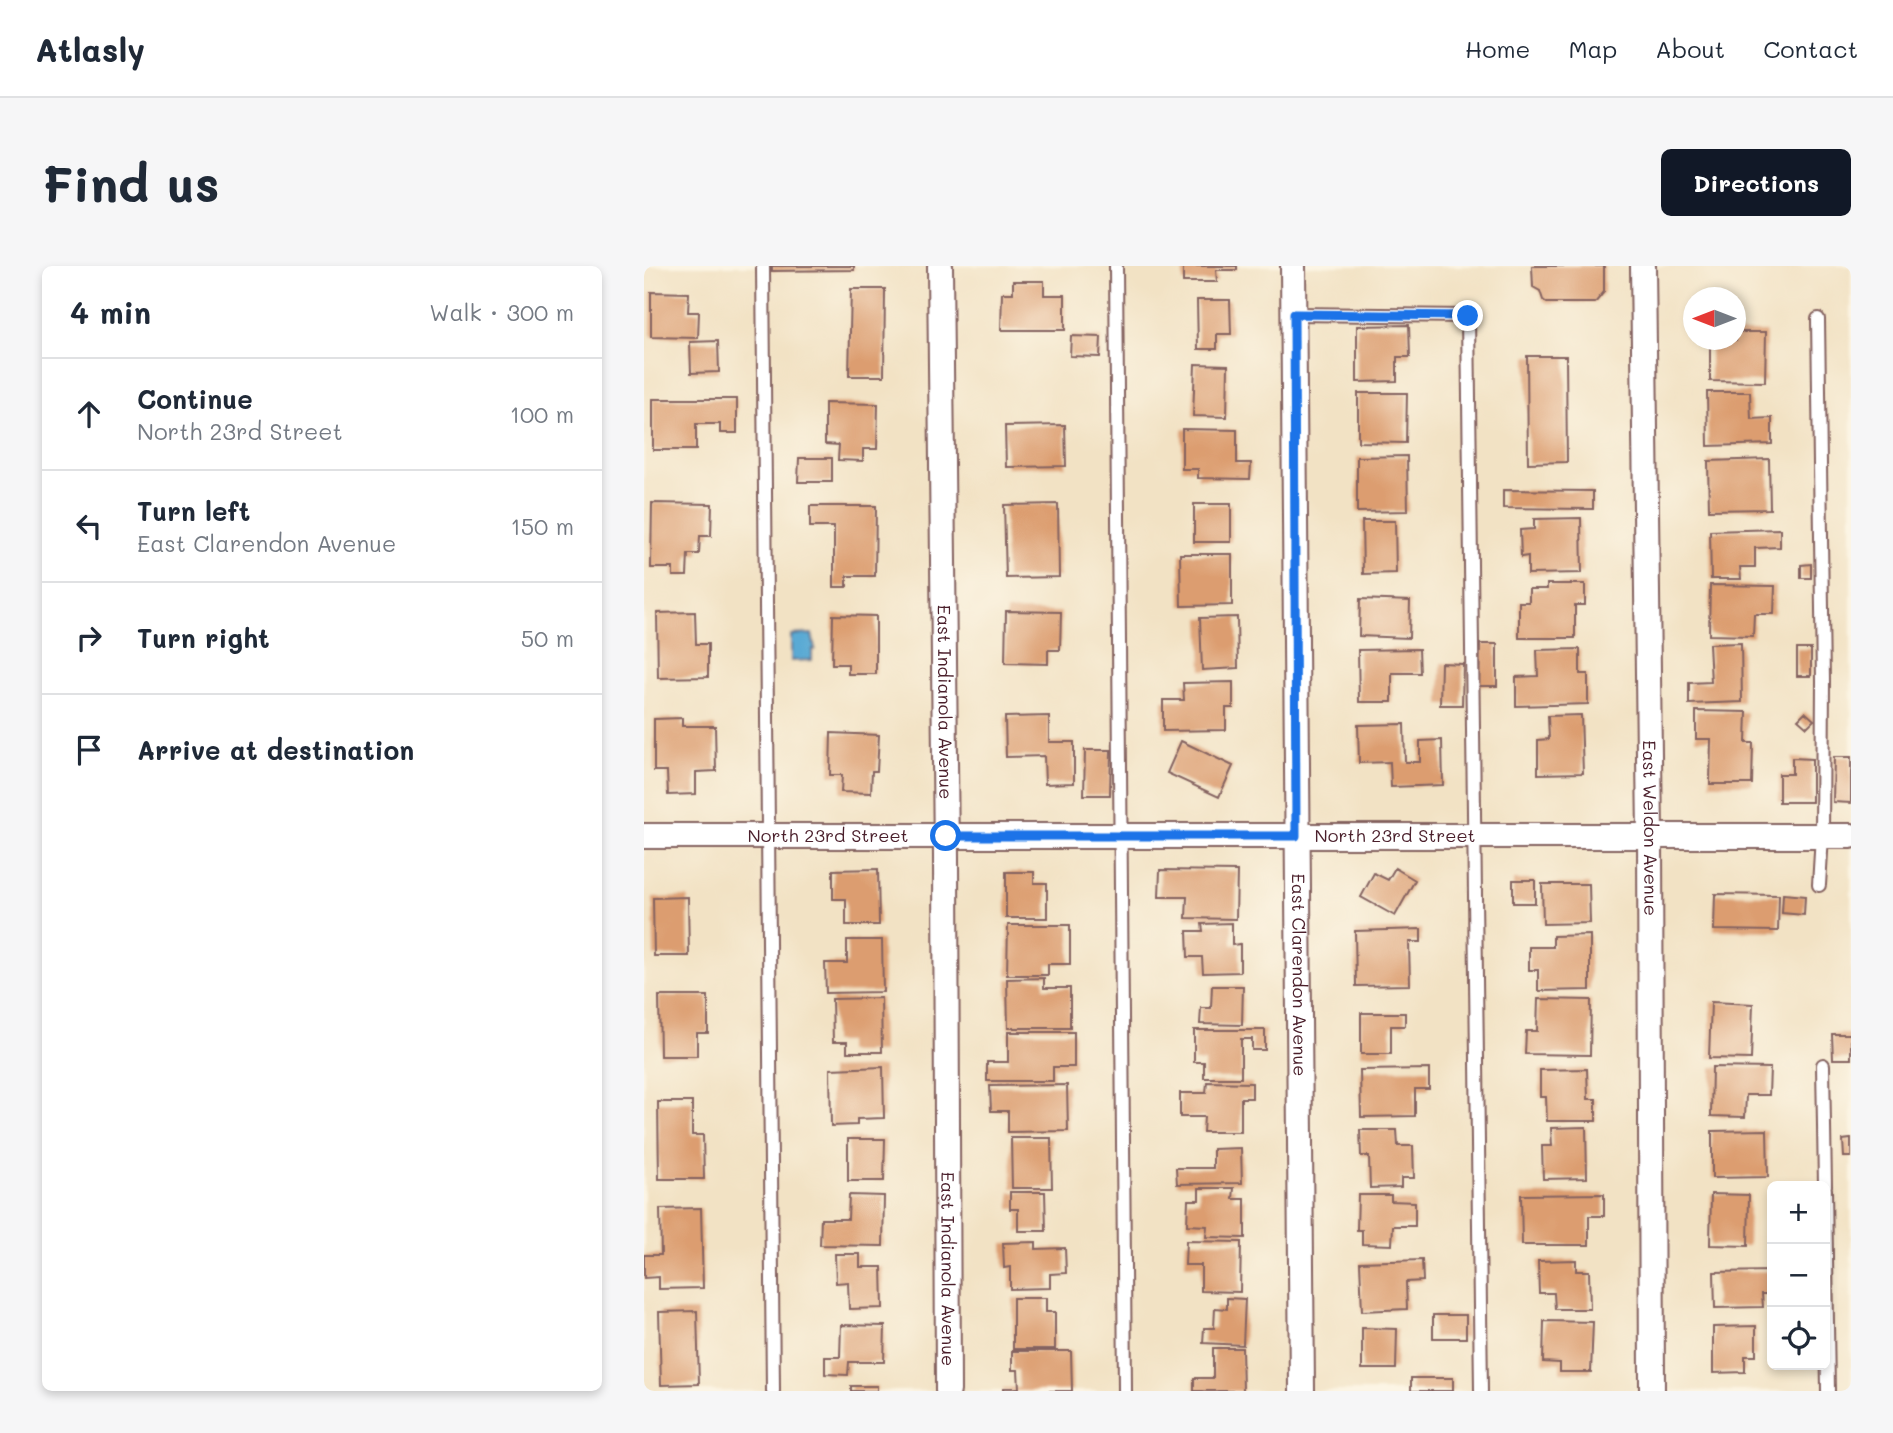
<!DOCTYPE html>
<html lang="en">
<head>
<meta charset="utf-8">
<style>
	:root { --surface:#fff; --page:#f6f6f7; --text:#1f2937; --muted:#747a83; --line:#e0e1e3; --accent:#111827 }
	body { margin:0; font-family:Mali,sans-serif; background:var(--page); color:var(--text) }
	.controls { position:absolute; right:21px; bottom:21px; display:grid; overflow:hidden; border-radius:10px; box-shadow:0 4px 10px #0003 }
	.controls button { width:63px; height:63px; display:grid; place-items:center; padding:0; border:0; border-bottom:2px solid var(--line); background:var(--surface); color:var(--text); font:35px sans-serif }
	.compass { position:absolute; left:1039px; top:21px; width:63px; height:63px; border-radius:50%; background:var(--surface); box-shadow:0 4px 10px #0003; rotate:270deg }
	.stop { position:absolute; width:21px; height:21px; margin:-16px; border:5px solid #1a73e8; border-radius:50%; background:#fff }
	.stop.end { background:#1a73e8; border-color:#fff; box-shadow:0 2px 7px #0008 }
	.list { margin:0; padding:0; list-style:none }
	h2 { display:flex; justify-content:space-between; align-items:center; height:91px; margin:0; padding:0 28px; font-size:30px }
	h2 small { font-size:23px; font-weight:400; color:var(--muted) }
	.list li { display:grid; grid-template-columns:46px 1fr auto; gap:21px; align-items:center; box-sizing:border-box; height:112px; padding:0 28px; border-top:2px solid var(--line) }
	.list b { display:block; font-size:26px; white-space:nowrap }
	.list p { margin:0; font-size:23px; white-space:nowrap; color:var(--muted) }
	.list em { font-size:23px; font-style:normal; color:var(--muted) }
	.icon { flex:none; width:38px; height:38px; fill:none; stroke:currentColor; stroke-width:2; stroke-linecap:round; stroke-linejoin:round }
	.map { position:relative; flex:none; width:1207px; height:1125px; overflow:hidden; border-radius:10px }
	header { display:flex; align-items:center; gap:42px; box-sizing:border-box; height:98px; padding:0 35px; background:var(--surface); border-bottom:2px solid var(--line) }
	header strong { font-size:33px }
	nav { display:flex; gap:38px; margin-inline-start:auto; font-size:24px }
	.intro { display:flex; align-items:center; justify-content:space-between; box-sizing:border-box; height:168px; padding:0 42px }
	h1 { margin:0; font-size:49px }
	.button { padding:18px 32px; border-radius:10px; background:var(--accent); color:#fff; font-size:24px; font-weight:700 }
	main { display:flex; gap:42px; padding:0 42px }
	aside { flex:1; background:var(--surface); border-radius:10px; box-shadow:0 4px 10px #0003 }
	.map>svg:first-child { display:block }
	.water { fill:#5aaad4; stroke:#526480; stroke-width:2 }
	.building { fill:#dc9d6f }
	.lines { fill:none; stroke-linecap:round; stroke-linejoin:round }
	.service-casing { stroke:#856361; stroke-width:16 }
	.minor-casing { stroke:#856361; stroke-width:28 }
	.service { stroke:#fff; stroke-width:12 }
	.minor { stroke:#fff; stroke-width:24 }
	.route { stroke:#1a73e8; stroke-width:9 }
	.labels { text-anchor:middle; stroke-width:7; stroke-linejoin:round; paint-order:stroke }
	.street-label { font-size:18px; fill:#4a1f2b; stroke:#fcf5e5 }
</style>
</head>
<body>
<header>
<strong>Atlasly</strong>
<nav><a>Home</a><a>Map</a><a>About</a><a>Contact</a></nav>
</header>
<div class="intro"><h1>Find us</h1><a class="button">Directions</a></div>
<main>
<aside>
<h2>4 min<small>Walk · 300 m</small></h2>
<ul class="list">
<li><svg class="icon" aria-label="ahead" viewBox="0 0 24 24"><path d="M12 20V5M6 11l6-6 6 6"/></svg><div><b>Continue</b><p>North 23rd Street</p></div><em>100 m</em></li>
<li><svg class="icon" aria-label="left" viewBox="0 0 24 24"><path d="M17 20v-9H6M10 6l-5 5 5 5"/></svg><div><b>Turn left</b><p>East Clarendon Avenue</p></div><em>150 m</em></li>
<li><svg class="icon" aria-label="right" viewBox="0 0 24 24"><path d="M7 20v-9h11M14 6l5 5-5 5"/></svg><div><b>Turn right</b></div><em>50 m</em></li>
<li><svg class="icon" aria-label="arrive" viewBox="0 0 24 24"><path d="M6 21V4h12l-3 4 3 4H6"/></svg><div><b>Arrive at destination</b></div></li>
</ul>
</aside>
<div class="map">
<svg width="1207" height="1125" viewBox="0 0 1207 1125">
	<rect width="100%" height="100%" fill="#fcf5e5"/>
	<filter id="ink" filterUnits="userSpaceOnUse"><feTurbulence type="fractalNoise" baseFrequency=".0143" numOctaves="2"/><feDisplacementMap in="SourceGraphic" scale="14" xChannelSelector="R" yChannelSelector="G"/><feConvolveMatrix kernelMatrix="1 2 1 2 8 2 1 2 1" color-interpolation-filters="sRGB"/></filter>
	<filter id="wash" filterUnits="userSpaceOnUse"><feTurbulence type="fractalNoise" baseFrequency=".00686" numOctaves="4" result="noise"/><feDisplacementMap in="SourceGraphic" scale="28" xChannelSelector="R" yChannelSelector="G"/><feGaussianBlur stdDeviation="1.57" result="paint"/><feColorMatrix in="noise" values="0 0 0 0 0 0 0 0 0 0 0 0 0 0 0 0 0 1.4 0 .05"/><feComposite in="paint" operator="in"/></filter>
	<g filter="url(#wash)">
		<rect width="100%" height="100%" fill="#f2e2c4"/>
		<path class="water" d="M 168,368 L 171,383 L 168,384 L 168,394 L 147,395 L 147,369 Z"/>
		<g id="blocks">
			<path class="building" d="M 128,0 L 210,0 L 210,4 L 128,5 Z
				M 539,0 L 593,0 L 593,4 L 572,4 L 573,16 L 539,16 Z
				M 888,0 L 960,0 L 960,26 L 951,37 L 903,37 L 899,34 L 896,25 L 889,21 Z
				M 369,15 L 400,15 L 400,29 L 421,29 L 421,64 L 357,64 L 358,27 L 369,27 Z
				M 207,23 L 241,23 L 240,110 L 205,110 Z
				M 7,26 L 45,27 L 44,46 L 55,46 L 54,72 L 7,71 Z
				M 553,34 L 586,34 L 587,68 L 573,68 L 573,83 L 554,83 Z
				M 765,59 L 766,91 L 753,91 L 753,115 L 713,116 L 713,60 Z
				M 1092,66 L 1122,66 L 1121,116 L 1066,115 L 1066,74 L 1092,74 Z
				M 427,70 L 457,71 L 456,91 L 426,90 Z
				M 74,75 L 75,106 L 47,107 L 46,76 Z
				M 883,90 L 922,90 L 923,196 L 884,197 Z
				M 551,98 L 584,99 L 583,151 L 549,150 Z
				M 1063,126 L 1106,126 L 1107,153 L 1128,152 L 1128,178 L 1064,180 Z
				M 714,127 L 763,127 L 762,177 L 714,176 Z
				M 9,133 L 93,133 L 93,167 L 76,167 L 76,158 L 52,158 L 52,184 L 9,184 Z
				M 181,137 L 234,138 L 233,183 L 219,183 L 219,195 L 194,194 L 195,179 L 181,178 Z
				M 421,159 L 422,200 L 362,201 L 361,160 Z
				M 538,163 L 593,164 L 593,197 L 607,197 L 606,213 L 554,212 L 554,203 L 538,203 Z
				M 763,190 L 764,245 L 713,246 L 713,191 Z
				M 155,192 L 188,192 L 188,216 L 154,216 Z
				M 1125,193 L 1126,243 L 1065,244 L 1064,195 Z
				M 859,224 L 949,225 L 949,243 L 859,242 Z
				M 8,237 L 68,238 L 67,270 L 56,270 L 55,288 L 44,288 L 43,310 L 29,310 L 29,302 L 7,302 Z
				M 414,238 L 415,311 L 362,312 L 360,239 Z
				M 550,238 L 587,238 L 587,276 L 550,276 Z
				M 166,240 L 232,240 L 231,310 L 203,310 L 203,321 L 190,321 L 190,261 L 166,261 Z
				M 937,252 L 938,307 L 884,308 L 884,290 L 877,291 L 876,264 L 890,263 L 890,253 Z
				M 718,255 L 751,255 L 752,307 L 719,308 Z
				M 1136,263 L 1136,281 L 1111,282 L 1111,301 L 1096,301 L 1097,313 L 1067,313 L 1066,265 Z
				M 536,288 L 588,288 L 588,339 L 537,340 Z
				M 1167,298 L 1167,312 L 1157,312 L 1157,299 Z
				M 903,318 L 941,318 L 941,339 L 931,339 L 931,372 L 875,372 L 875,336 L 885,336 L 885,323 L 903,323 Z
				M 1066,319 L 1131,320 L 1130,348 L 1110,348 L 1109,370 L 1065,369 Z
				M 716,333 L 766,335 L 765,372 L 715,370 Z
				M 362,345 L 417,346 L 416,384 L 404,384 L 404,398 L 361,397 Z
				M 51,346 L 52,378 L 64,378 L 64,411 L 14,412 L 13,347 Z
				M 189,349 L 232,350 L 232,408 L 204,408 L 204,398 L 188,398 Z
				M 593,351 L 594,402 L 558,404 L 556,352 Z
				M 1097,377 L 1098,436 L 1045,438 L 1045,417 L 1067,416 L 1065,378 Z
				M 836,378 L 853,378 L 853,420 L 835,420 Z
				M 775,383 L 776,407 L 748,407 L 748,436 L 715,436 L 714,384 Z
				M 936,383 L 936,408 L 944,408 L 944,438 L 872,440 L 872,411 L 894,410 L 893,384 Z
				M 1153,383 L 1167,383 L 1167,410 L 1153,410 Z
				M 797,397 L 819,398 L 818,439 L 796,439 Z
				M 589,416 L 589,442 L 582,442 L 582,464 L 519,465 L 519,434 L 540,434 L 539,417 Z
				M 1052,445 L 1103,446 L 1102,477 L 1109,477 L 1108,518 L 1066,518 L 1067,473 L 1052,473 Z
				M 1161,446 L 1170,454 L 1163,461 L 1154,453 Z
				M 937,449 L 939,507 L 894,508 L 894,474 L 905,473 L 904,450 Z
				M 405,450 L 405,476 L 430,476 L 430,517 L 401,518 L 400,490 L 362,491 L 361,451 Z
				M 38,452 L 38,460 L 71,460 L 72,505 L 52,506 L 52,528 L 24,529 L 23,505 L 10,505 L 10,453 Z
				M 760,458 L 761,496 L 776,496 L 776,475 L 798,474 L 799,519 L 747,521 L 746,496 L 715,497 L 714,459 Z
				M 187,467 L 235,469 L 233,505 L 228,505 L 227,527 L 197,526 L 198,509 L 186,509 Z
				M 537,475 L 589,500 L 575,531 L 523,507 Z
				M 441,484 L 467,484 L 466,529 L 440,529 Z
				M 1190,491 L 1207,491 L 1207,537 L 1189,536 Z
				M 1148,492 L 1168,493 L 1168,536 L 1135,536 L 1135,508 L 1148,508 Z
				M 751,602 L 771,614 L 751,650 L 717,631 L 730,607 L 744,614 Z
				M 234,603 L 235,659 L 202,659 L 202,633 L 189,633 L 189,604 Z
				M 516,604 L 593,605 L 592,653 L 542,652 L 543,631 L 515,631 Z
				M 362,606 L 390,606 L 390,617 L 403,617 L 403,652 L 362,652 Z
				M 869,614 L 891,614 L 891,637 L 869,637 Z
				M 898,618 L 945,618 L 946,657 L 899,658 Z
				M 1071,628 L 1135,629 L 1134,665 L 1070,664 Z
				M 1139,628 L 1161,630 L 1160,649 L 1138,647 Z
				M 44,631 L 45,690 L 10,690 L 9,632 Z
				M 588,657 L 588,679 L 596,678 L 596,706 L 559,707 L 558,691 L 544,691 L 543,665 L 559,665 L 558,658 Z
				M 364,659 L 426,659 L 426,698 L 404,698 L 404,709 L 363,709 Z
				M 777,663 L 777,676 L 765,676 L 766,719 L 712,720 L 711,665 Z
				M 946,669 L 946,724 L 894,725 L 894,704 L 885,704 L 885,681 L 909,681 L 909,670 Z
				M 203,674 L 238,674 L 239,726 L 182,727 L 181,697 L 203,697 Z
				M 400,712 L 400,722 L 426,722 L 426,762 L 364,762 L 363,713 Z
				M 568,720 L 599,720 L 598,759 L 556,758 L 557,742 L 567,742 Z
				M 15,730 L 64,730 L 64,767 L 53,767 L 53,790 L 16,790 Z
				M 237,732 L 238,786 L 203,786 L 203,776 L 189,776 L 188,733 Z
				M 894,733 L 947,734 L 946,789 L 881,788 L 882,765 L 893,765 Z
				M 1067,736 L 1109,738 L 1107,793 L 1065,792 Z
				M 717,747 L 761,747 L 761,760 L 747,760 L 747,788 L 717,788 Z
				M 550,764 L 621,764 L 621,784 L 608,784 L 608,773 L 597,773 L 597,812 L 560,812 L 560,796 L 550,796 Z
				M 364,766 L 430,766 L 430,801 L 409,801 L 409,815 L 343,815 L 343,796 L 364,796 Z
				M 1188,768 L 1207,768 L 1207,793 L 1189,793 Z
				M 239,801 L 240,852 L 213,853 L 213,859 L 187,860 L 186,803 Z
				M 1068,801 L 1126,802 L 1125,829 L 1102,829 L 1101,851 L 1067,850 Z
				M 785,803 L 785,823 L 771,823 L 771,850 L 717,851 L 716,804 Z
				M 943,803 L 944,833 L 952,833 L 952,855 L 903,855 L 902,831 L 896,831 L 896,804 Z
				M 563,816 L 608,817 L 608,832 L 597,832 L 597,866 L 559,866 L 560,851 L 536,851 L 536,827 L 562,827 Z
				M 423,819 L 424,865 L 364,866 L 364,845 L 347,845 L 346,820 Z
				M 14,836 L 48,836 L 48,869 L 59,869 L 60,913 L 15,913 Z
				M 942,861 L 943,912 L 899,913 L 898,880 L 908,880 L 907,862 Z
				M 716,864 L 753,864 L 754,880 L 769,880 L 770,912 L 757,912 L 757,921 L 726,922 L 725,890 L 717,890 Z
				M 1123,864 L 1124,911 L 1068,912 L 1068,865 Z
				M 367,872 L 407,872 L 408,922 L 368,922 Z
				M 204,873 L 241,873 L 240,915 L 204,915 Z
				M 1207,873 L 1207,891 L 1200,891 L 1199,874 Z
				M 597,882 L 598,917 L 533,918 L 532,902 L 569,902 L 569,883 Z
				M 555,922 L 590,922 L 589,933 L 601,933 L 601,972 L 562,971 L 563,960 L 543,959 L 544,934 L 555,934 Z
				M 366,926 L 401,926 L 402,965 L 374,965 L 374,943 L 366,943 Z
				M 960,928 L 960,950 L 945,950 L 945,979 L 878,979 L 877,929 Z
				M 1067,928 L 1105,929 L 1104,980 L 1066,979 Z
				M 205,929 L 240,930 L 239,980 L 176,979 L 177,953 L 204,953 Z
				M 714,929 L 747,929 L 747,935 L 771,936 L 771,960 L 749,960 L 748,979 L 718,978 L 718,964 L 713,964 Z
				M 57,942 L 59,1022 L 15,1023 L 15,1011 L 0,1012 L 0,989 L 17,989 L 16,943 Z
				M 542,975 L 597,976 L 596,1026 L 557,1025 L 557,999 L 541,999 Z
				M 392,976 L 392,983 L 421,982 L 422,1007 L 406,1008 L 406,1022 L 366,1023 L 366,1001 L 360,1002 L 359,977 Z
				M 191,988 L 216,988 L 216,1001 L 238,1001 L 239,1042 L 205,1043 L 204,1016 L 192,1017 Z
				M 778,994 L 779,1015 L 762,1016 L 763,1043 L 718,1045 L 716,996 Z
				M 932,994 L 932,1005 L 945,1005 L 946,1043 L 911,1043 L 910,1027 L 895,1027 L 894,995 Z
				M 1128,1005 L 1128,1028 L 1118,1028 L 1119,1041 L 1071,1042 L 1070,1006 Z
				M 369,1032 L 402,1032 L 402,1046 L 411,1046 L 411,1083 L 369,1083 Z
				M 583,1032 L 601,1033 L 599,1079 L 559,1077 L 560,1062 L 570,1062 L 571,1042 L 583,1043 Z
				M 53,1045 L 55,1118 L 17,1119 L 15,1046 Z
				M 789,1049 L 822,1049 L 822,1072 L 789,1072 Z
				M 900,1055 L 949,1056 L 947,1106 L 916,1106 L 916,1097 L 899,1096 Z
				M 197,1059 L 241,1060 L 240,1096 L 205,1096 L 204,1109 L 181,1108 L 181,1091 L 196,1091 Z
				M 1112,1060 L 1112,1090 L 1101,1090 L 1101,1106 L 1069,1107 L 1069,1061 Z
				M 718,1062 L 753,1063 L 752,1103 L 718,1103 Z
				M 569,1082 L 598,1082 L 599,1125 L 550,1125 L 550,1112 L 569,1112 Z
				M 368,1085 L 427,1085 L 428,1125 L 359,1125 L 359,1122 L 375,1122 L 374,1104 L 368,1104 Z
				M 767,1112 L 809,1112 L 809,1125 L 767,1125 Z
				M 207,1120 L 233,1120 L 233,1125 L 207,1125 Z"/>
		</g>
	</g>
	<g filter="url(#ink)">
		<use href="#blocks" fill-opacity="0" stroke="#856361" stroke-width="2"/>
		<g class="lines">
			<defs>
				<path id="service" d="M 119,0 L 129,1125
					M 472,0 L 481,1125
					M 650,48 L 824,50 L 837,1125
					M 1174,53 L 1179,415 L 1178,570 L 1175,619
					M 1179,799 L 1181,920
					M 1181,923 L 1184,1125"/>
				<g id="minor">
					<path id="s1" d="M 296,0 L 302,591 L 304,1125"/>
					<path id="s2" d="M 649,0 L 658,1125"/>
					<path id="s3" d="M 999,0 L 1006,570 L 1008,1125"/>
					<path id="s4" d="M 0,570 L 1207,570"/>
				</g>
			</defs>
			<use href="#service" class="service-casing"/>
			<use href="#minor" class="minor-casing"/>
			<use href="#service" class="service"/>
			<use href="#minor" class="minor"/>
		</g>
	</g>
	<g class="lines" filter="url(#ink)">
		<path class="route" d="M 302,570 L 652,570 L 650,48 L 824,50"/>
	</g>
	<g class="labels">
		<g class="street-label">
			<text dy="6" stroke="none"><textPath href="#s1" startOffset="436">East Indianola Avenue</textPath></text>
			<text dy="6" stroke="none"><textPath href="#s3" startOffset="562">East Weldon Avenue</textPath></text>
			<text dy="6" stroke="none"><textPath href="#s4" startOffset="184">North 23rd Street</textPath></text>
			<text dy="6" stroke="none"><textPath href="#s4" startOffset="751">North 23rd Street</textPath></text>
			<text dy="6" stroke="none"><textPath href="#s2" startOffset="709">East Clarendon Avenue</textPath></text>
			<text dy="6" stroke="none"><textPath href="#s1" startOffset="1003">East Indianola Avenue</textPath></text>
		</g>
	</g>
</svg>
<div class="controls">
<button>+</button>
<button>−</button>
<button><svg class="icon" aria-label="locate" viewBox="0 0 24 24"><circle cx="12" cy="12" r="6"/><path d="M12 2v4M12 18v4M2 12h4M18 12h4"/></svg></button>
</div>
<svg class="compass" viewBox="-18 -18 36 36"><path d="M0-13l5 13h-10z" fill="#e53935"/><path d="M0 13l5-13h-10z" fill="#747a83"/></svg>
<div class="stop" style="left:302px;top:570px"></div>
<div class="stop end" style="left:824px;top:50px"></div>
</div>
</main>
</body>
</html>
